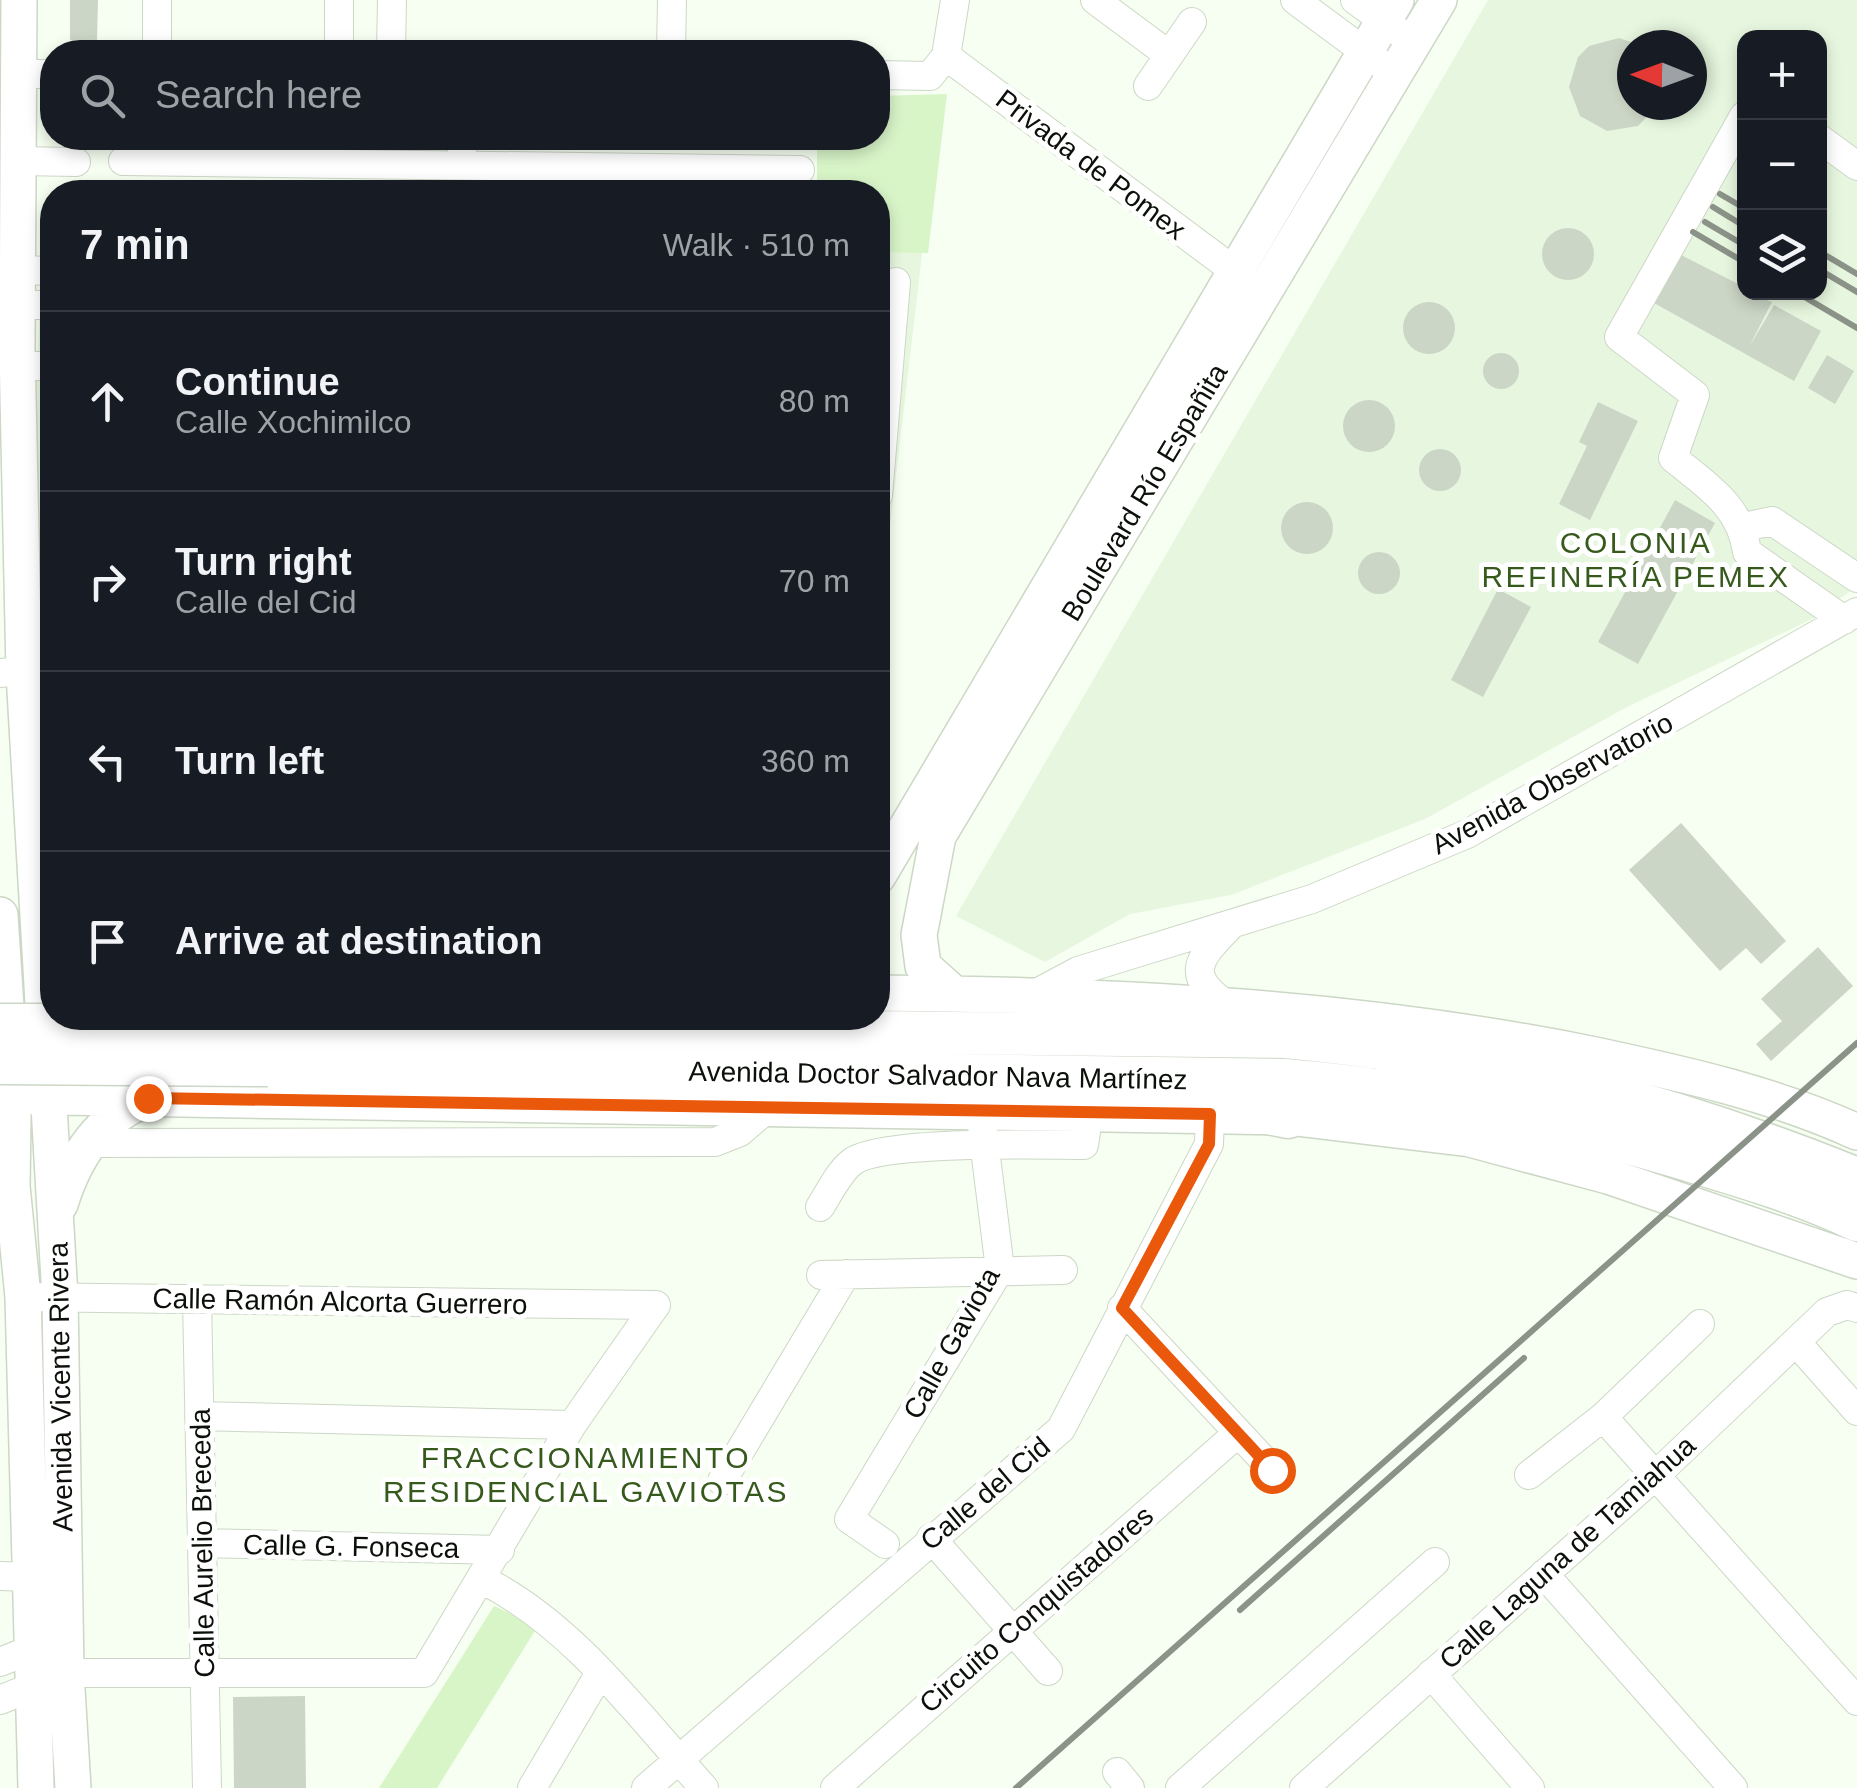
<!DOCTYPE html>
<html lang="en">
<head>
<meta charset="utf-8">
<style>
	:root { --surface:#171b24; --page:#20242c; --text:#f1f3f6; --muted:#9ea1a6; --line:#363941 }
	body { margin:0; font-family:Arial,sans-serif; background:var(--page); color:var(--text) }
	.controls { position:absolute; right:30px; top:30px; display:grid; overflow:hidden; border-radius:20px; box-shadow:0 5px 15px #0003 }
	.controls button { width:90px; height:90px; display:grid; place-items:center; padding:0; border:0; border-bottom:2px solid var(--line); background:var(--surface); color:var(--text); font:50px sans-serif }
	.compass { position:absolute; left:1617px; top:30px; width:90px; height:90px; border-radius:50%; background:var(--surface); box-shadow:0 5px 15px #0003; rotate:271deg }
	.stop { position:absolute; width:30px; height:30px; margin:-22px; border:8px solid #ea580c; border-radius:50%; background:#fff }
	.stop.end { background:#ea580c; border-color:#fff; box-shadow:0 2px 10px #0008 }
	.list { margin:0; padding:0; list-style:none }
	h2 { display:flex; justify-content:space-between; align-items:center; height:130px; margin:0; padding:0 40px; font-size:42px }
	h2 small { font-size:32px; font-weight:400; color:var(--muted) }
	.list li { display:grid; grid-template-columns:65px 1fr auto; gap:30px; align-items:center; box-sizing:border-box; height:180px; padding:0 40px; border-top:2px solid var(--line) }
	.list b { display:block; font-size:38px; white-space:nowrap }
	.list p { margin:0; font-size:32px; white-space:nowrap; color:var(--muted) }
	.list em { font-size:32px; font-style:normal; color:var(--muted) }
	.icon { flex:none; width:55px; height:55px; fill:none; stroke:currentColor; stroke-width:2; stroke-linecap:round; stroke-linejoin:round }
	.map { position:relative; flex:none; width:1857px; height:1788px; overflow:hidden }
	.search { position:absolute; background:var(--surface); box-shadow:0 5px 15px #0003; left:40px; top:40px; width:850px; height:110px; display:flex; align-items:center; gap:25px; box-sizing:border-box; padding:0 35px; border-radius:40px; color:var(--muted); font-size:38px }
	.panel { position:absolute; background:var(--surface); box-shadow:0 5px 15px #0003; left:40px; top:180px; width:850px; height:850px; border-radius:40px }
	.map>svg:first-child { display:block }
	.built { fill:#e7f7df; fill-rule:evenodd }
	.green { fill:#d8f5c8 }
	.building { fill:#cbd6c6 }
	.lines { fill:none; stroke-linecap:round; stroke-linejoin:round }
	.minor-casing { stroke:#ccd7c6; stroke-width:30 }
	.major-casing { stroke:#ccd7c6; stroke-width:38 }
	.highway-casing { stroke:#ccd7c6; stroke-width:45 }
	.minor { stroke:#fff; stroke-width:28 }
	.major { stroke:#fff; stroke-width:35 }
	.highway { stroke:#fff; stroke-width:42 }
	.rail { stroke:#8b9288; stroke-width:6 }
	.highway-bridge-casing { stroke:#ccd7c6; stroke-width:45; stroke-linecap:butt }
	.highway-bridge { stroke:#fff; stroke-width:42 }
	.route { stroke:#ea580c; stroke-width:12 }
	.labels { text-anchor:middle; stroke-width:10; stroke-linejoin:round; paint-order:stroke }
	.street-label { font-size:28px; fill:#0c100a; stroke:#fff }
	.neighbourhood-label { font-size:30px; letter-spacing:2.5px; fill:#365a1c; stroke:#fff }
</style>
</head>
<body>
<div class="map">
<svg width="1857" height="1788" viewBox="0 0 1857 1788">
	<rect width="100%" height="100%" fill="#f6fff1"/>
	<path class="built" d="M 1488,0 L 1857,0 L 1857,586 L 1814,618 L 1627,707 L 1425,819 L 1231,895 L 1130,914 L 1045,962 L 956,916 ZM 1744,38 L 1820,38 L 1820,292 L 1744,292 ZM 1632,45 L 1692,45 L 1692,105 L 1632,105 Z
		M 42,239 L 52,239 L 52,622 L 36,551 L 33,497 Z
		M 878,246 L 923,246 L 878,629 Z"/>
	<path class="green" d="M 947,94 L 928,253 L 878,252 L 878,192 L 817,192 L 817,138 L 878,138 L 878,96 Z
		M 494,1606 L 538,1626 L 437,1788 L 379,1788 Z"/>
	<path class="building" d="M 70,0 L 98,0 L 97,40 L 70,40 Z
		M 1619,38 L 1640,45 L 1632,45 L 1632,105 L 1658,105 L 1638,126 L 1607,131 L 1580,116 L 1569,87 L 1578,57 L 1589,46 Z
		M1542 254a26 26 0 1 1 52 0a26 26 0 1 1-52 0Z
		M 1679,254 L 1744,287 L 1744,292 L 1772,302 L 1749,347 L 1774,305 L 1821,331 L 1794,381 L 1654,303 Z
		M1403 328a26 26 0 1 1 52 0a26 26 0 1 1-52 0Z
		M1483 371a18 18 0 1 1 36 0a18 18 0 1 1-36 0Z
		M 1827,355 L 1854,371 L 1835,404 L 1808,388 Z
		M1343 426a26 26 0 1 1 52 0a26 26 0 1 1-52 0Z
		M 1598,402 L 1638,421 L 1590,520 L 1559,504 L 1587,446 L 1579,442 Z
		M1419 470a21 21 0 1 1 42 0a21 21 0 1 1-42 0Z
		M 1675,500 L 1715,523 L 1638,664 L 1598,642 Z
		M1281 528a26 26 0 1 1 52 0a26 26 0 1 1-52 0Z
		M1358 573a21 21 0 1 1 42 0a21 21 0 1 1-42 0Z
		M 41,559 L 52,559 L 52,590 Z
		M 1498,589 L 1531,607 L 1483,697 L 1451,680 Z
		M 1681,823 L 1786,941 L 1761,964 L 1746,948 L 1720,971 L 1629,870 Z
		M 1818,947 L 1853,986 L 1771,1061 L 1756,1044 L 1782,1021 L 1761,999 Z
		M 305,1696 L 306,1788 L 234,1788 L 233,1697 Z"/>
	<g class="lines">
		<defs>
			<path id="minor" d="M 1095,0 L 1169,55
				M 1295,0 L 1396,75
				M 1355,0 L 1414,43
				M 157,52 L 157,0
				M 339,52 L 339,0
				M 391,52 L 392,0
				M 671,52 L 672,0
				M 946,56 L 1236,272
				M 17,74 L 52,74
				M 878,75 L 930,76 L 946,56 L 955,0
				M 1148,86 L 1192,22
				M 1744,116 L 1619,337 L 1695,395 L 1673,458 C 1707,486 1741,506 1747,552 L 1844,620
				M 1820,139 L 1857,166
				M 18,161 L 76,162
				M 123,161 L 800,170
				M 462,165 L 462,138
				M 18,270 L 52,271
				M 17,305 L 52,305
				M 17,366 L 52,366
				M 878,495 L 896,282
				M 1744,527 L 1772,521 L 1857,578
				M 0,673 L 52,668
				M 1033,995 L 1078,971 L 1312,899 L 1467,834 L 1857,612
				M 1230,1007 C 1182,975 1198,959 1231,925
				M 88,1143 L 715,1142 L 740,1132 L 769,1107
				M 820,1207 C 829,1193 839,1172 852,1162 C 881,1140 1042,1145 1084,1145 L 1089,1111
				M 821,1275 L 1063,1270
				M 23,1297 L 656,1305
				M 197,1299 L 207,1788
				M 1122,1308 L 1273,1470
				M 1796,1342 L 1857,1411
				M 199,1416 L 572,1425
				M 1603,1417 L 1857,1701
				M 1529,1475 L 1603,1417 L 1700,1324
				M 722,1481 L 846,1274
				M 931,1538 L 1048,1671
				M 202,1543 L 500,1550
				M 885,1544 L 849,1519 L 1000,1269 L 980,1109
				M 1544,1574 L 1733,1788
				M 0,1576 L 30,1577
				M 483,1580 C 573,1625 637,1714 704,1788
				M 0,1662 L 50,1642
				M 1431,1674 L 1530,1788
				M 0,1700 L 66,1673 L 424,1673 L 572,1425 L 656,1305
				M 1117,1772 L 1130,1788
				M 532,1788 L 600,1673
				M 646,1788 L 1061,1429 L 1209,1144 L 1210,1114
				M 835,1788 L 1238,1433
				M 1180,1788 L 1435,1562
				M 1304,1788 L 1656,1475 L 1827,1312 L 1847,1305 L 1857,1308"/>
			<path id="major" d="M 19,0 L 17,348 L 24,673 L 60,1297 L 66,1673 L 73,1788
				M 878,876 L 1396,0
				M 0,915 L 13,1115 L 12,1186 L 23,1297 L 36,1788
				M 878,993 C 1117,995 1360,1007 1595,1055 C 1684,1074 1774,1094 1857,1132
				M 953,993 L 923,966 L 919,935 L 938,836 L 1439,0
				M 0,1096 L 1288,1117 L 1470,1139 L 1608,1176 L 1857,1261
				M 60,1204 C 75,1156 100,1117 147,1099"/>
			<path id="highway" d="M 269,1025 L 1286,1037 C 1489,1056 1668,1103 1857,1179
				M 268,1065 L 1284,1080 C 1419,1091 1548,1118 1678,1157 C 1738,1175 1801,1193 1857,1220
				M 1191,1097 L 1288,1117"/>
		</defs>
		<use href="#minor" class="minor-casing"/>
		<use href="#major" class="major-casing"/>
		<use href="#highway" class="highway-casing"/>
		<use href="#minor" class="minor"/>
		<use href="#major" class="major"/>
		<use href="#highway" class="highway"/>
		<path class="rail" d="M 1720,194 L 1744,208
			M 1713,207 L 1744,226
			M 1705,222 L 1744,245
			M 1693,232 L 1744,262
			M 1820,252 L 1857,274
			M 1820,270 L 1857,292
			M 1796,292 L 1857,328
			M 1240,1610 L 1524,1358
			M 1016,1788 L 1857,1043"/>
		<defs>
			<path id="highway-bridge" d="M 0,1025 L 269,1025
				M 0,1063 L 268,1065"/>
		</defs>
		<use href="#highway-bridge" class="highway-bridge-casing"/>
		<use href="#highway-bridge" class="highway-bridge"/>
	</g>
	<g class="lines">
		<path class="route" d="M 148,1098 L 1210,1114 L 1209,1144 L 1122,1308 L 1272,1470"/>
	</g>
	<g class="labels">
		<g class="street-label">
			<text transform="translate(1091 164) rotate(37)" y="10">Privada de Pomex</text>
			<text transform="translate(1144 492) rotate(-59)" y="10">Boulevard Río Españita</text>
			<text transform="translate(1552 783) rotate(-28)" y="10">Avenida Observatorio</text>
			<text transform="translate(938 1075) rotate(1)" y="10">Avenida Doctor Salvador Nava Martínez</text>
			<text transform="translate(340 1301) rotate(1)" y="10">Calle Ramón Alcorta Guerrero</text>
			<text transform="translate(951 1343) rotate(-61)" y="10">Calle Gaviota</text>
			<text transform="translate(60 1387) rotate(-91)" y="10">Avenida Vicente Rivera</text>
			<text transform="translate(985 1493) rotate(-40)" y="10">Calle del Cid</text>
			<text transform="translate(202 1543) rotate(-91)" y="10">Calle Aurelio Breceda</text>
			<text transform="translate(351 1546) rotate(1)" y="10">Calle G. Fonseca</text>
			<text transform="translate(1567 1552) rotate(-42)" y="10">Calle Laguna de Tamiahua</text>
			<text transform="translate(1036 1609) rotate(-41)" y="10">Circuito Conquistadores</text>
		</g>
		<g class="neighbourhood-label">
			<text x="1636" y="553">COLONIA<tspan x="1636" dy="34">REFINERÍA PEMEX</tspan></text>
			<text x="586" y="1468">FRACCIONAMIENTO<tspan x="586" dy="34">RESIDENCIAL GAVIOTAS</tspan></text>
		</g>
	</g>
</svg>
<div class="controls">
<button>+</button>
<button>−</button>
<button><svg class="icon" aria-label="layers" viewBox="0 0 24 24"><path d="M12 4l9 5-9 5-9-5zM3 14l9 5 9-5"/></svg></button>
</div>
<svg class="compass" viewBox="-18 -18 36 36"><path d="M0-13l5 13h-10z" fill="#e53935"/><path d="M0 13l5-13h-10z" fill="#9ea1a6"/></svg>
<div class="stop" style="left:1272px;top:1470px"></div>
<div class="stop end" style="left:148px;top:1098px"></div>
<div class="search"><svg class="icon" aria-label="search" viewBox="0 0 24 24"><circle cx="10" cy="10" r="6"/><path d="M15 15l6 6"/></svg>Search here</div>
<section class="panel">
<h2>7 min<small>Walk · 510 m</small></h2>
<ul class="list">
<li><svg class="icon" aria-label="ahead" viewBox="0 0 24 24"><path d="M12 20V5M6 11l6-6 6 6"/></svg><div><b>Continue</b><p>Calle Xochimilco</p></div><em>80 m</em></li>
<li><svg class="icon" aria-label="right" viewBox="0 0 24 24"><path d="M7 20v-9h11M14 6l5 5-5 5"/></svg><div><b>Turn right</b><p>Calle del Cid</p></div><em>70 m</em></li>
<li><svg class="icon" aria-label="left" viewBox="0 0 24 24"><path d="M17 20v-9H6M10 6l-5 5 5 5"/></svg><div><b>Turn left</b></div><em>360 m</em></li>
<li><svg class="icon" aria-label="arrive" viewBox="0 0 24 24"><path d="M6 21V4h12l-3 4 3 4H6"/></svg><div><b>Arrive at destination</b></div></li>
</ul>
</section>
</div>
</body>
</html>
